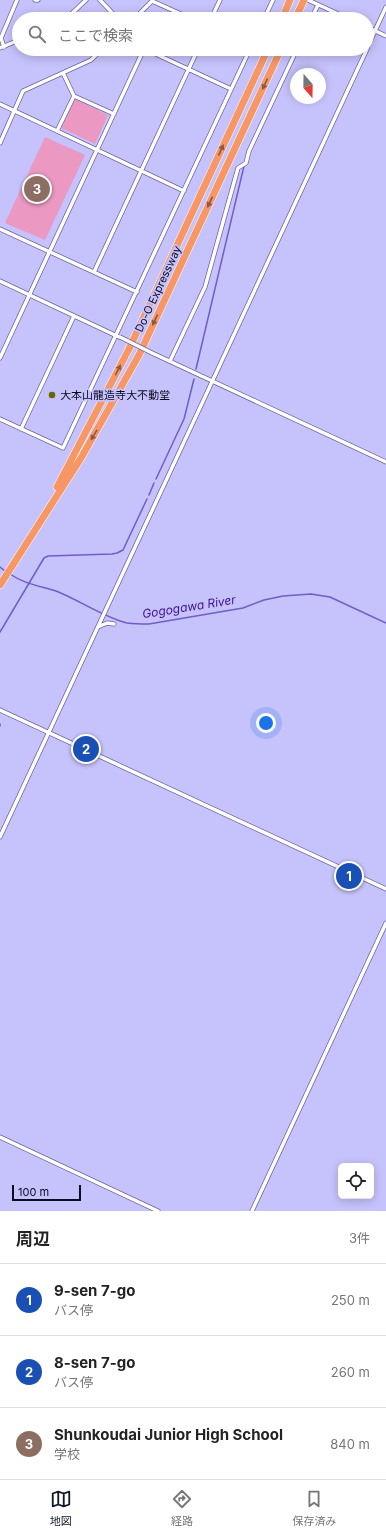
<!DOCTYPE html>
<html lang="ja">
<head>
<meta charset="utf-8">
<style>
	:root { --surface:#fff; --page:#f6f6f6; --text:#222; --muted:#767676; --line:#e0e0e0; --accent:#111827 }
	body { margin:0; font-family:Inter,"Noto Sans JP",sans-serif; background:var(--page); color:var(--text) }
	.controls { position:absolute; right:12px; bottom:12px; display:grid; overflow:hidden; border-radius:6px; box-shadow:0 2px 10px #0003 }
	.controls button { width:36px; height:36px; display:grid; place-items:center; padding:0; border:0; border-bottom:1px solid var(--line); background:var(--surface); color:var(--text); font:20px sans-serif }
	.compass { position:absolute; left:290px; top:68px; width:36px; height:36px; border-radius:50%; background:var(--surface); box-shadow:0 2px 10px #0003; rotate:160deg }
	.scale { position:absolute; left:12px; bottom:10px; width:69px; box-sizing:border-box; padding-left:4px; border:2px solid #0e0a23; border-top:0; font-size:11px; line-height:14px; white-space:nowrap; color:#0e0a23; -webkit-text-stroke:3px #c6c2fb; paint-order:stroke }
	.you { position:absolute; left:266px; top:723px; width:14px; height:14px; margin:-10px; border:3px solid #fff; border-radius:50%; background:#1a73e8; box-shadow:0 0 0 6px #1a73e833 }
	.badge { display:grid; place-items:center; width:26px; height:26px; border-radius:50%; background:var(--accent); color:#fff; font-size:13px; font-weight:700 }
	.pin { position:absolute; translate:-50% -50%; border:2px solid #fff; box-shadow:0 1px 4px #0006 }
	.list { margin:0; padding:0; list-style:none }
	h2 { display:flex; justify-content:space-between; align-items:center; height:52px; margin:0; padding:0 16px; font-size:17px }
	h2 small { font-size:13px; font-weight:400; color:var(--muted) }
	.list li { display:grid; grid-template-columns:26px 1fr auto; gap:12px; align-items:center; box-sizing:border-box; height:72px; padding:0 16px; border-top:1px solid var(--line) }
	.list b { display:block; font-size:15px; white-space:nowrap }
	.list p { margin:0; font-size:13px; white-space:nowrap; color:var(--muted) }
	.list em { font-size:13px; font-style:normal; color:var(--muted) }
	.icon { flex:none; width:22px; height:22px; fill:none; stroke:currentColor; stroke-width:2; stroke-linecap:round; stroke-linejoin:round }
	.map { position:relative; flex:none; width:386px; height:1211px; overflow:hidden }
	.search { position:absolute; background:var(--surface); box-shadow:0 2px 10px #0003; left:12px; right:12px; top:12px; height:44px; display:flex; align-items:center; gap:10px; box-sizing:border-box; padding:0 14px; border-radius:22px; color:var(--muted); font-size:15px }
	.sheet { height:268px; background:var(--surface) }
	nav { display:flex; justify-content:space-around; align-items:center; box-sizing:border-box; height:56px; border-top:1px solid var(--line); background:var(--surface); font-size:11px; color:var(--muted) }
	nav a { display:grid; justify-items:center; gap:2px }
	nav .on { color:var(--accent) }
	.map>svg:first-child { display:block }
	.green { fill:#eb98c2 }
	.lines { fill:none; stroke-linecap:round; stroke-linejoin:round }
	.stream { stroke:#705dc8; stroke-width:1.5 }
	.street-casing { stroke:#6b63a3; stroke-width:5 }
	.highway-casing { stroke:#fff; stroke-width:8 }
	.street { stroke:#fff; stroke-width:3.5 }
	.highway { stroke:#f69765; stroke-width:7 }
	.street-bridge-casing { stroke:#6b63a3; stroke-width:5; stroke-linecap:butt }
	.street-bridge { stroke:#fff; stroke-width:3.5 }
	.oneway { fill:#8e5847 }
	.poi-dot { fill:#696600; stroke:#c6c2fb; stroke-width:1.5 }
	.labels { text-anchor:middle; stroke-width:3.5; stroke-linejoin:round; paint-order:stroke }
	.street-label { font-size:11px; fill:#0e0a23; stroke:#c6c2fb }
	.poi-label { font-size:11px; fill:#0e0a23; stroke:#c6c2fb; text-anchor:start }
	.water-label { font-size:12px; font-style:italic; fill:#411198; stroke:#c6c2fb }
</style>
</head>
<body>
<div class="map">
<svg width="386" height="1211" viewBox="0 0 386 1211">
	<rect width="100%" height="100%" fill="#c6c2fb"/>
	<path class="green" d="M 75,99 L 108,115 L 95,144 L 61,128 Z
		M 45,137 L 85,155 L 45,240 L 5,223 Z"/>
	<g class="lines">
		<path class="stream" d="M 196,369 L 244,166
			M 156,479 L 184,419 L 194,379
			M 149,495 L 154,483
			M 0,567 L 5,571
			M 10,574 C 24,584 40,586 56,591 C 79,600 105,618 127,623 C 135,624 142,624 149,624 L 243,608 L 264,600 L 283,596 L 311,594 L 330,597 L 386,623
			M 0,632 L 44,558 L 48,556 L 112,554 L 117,553 L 123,550 L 147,499
			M 0,724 L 0,726"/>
		<defs>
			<path id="street" d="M 35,0 L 38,0
				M 100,0 L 118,19
				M 308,0 L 349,19
				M 152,1 L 192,19
				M 66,19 L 86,0
				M 134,19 L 152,1
				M 211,19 L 220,0
				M 264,19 L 273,0
				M 311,19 L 318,5
				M 367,27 L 386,36
				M 4,47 L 1,38 L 17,0
				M 0,48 L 19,40
				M 367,48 L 386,7
				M 145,49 L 231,89
				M 74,96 L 114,114
				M 0,104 L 184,191
				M 57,131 L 74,96 L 63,73
				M 0,143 L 23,91 L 91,60 L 102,49
				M 0,229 L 137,292
				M 94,272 L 198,49
				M 0,281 L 119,337
				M 152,353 L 386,462
				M 0,358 L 144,49
				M 170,361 L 205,287 L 238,168 L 246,163 L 249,151 L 297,49
				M 0,419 L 63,448 L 250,49
				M 21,429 L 74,316
				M 98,627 L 107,623 L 114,624
				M 0,710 L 386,889
				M 0,837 L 367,49
				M 0,1137 L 158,1211
				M 252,1211 L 386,923"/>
			<path id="highway" d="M 282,19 L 290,0
				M 295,19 L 304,0
				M 57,487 L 129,349 L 268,49
				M 0,585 L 81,458 L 139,355 L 281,49"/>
		</defs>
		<use href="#street" class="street-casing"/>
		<use href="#highway" class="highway-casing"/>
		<use href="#street" class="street"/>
		<use href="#highway" class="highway"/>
		<defs>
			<path id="street-bridge" d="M 120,337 L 152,353"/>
		</defs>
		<use href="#street-bridge" class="street-bridge-casing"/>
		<use href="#street-bridge" class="street-bridge"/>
	</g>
	<defs><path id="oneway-solid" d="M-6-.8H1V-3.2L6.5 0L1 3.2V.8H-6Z"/></defs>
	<g class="oneway">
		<use href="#oneway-solid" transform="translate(265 84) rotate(115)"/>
		<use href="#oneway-solid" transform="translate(221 150) rotate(-66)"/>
		<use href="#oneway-solid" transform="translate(210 202) rotate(115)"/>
		<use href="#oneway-solid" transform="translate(155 320) rotate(115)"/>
		<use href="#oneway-solid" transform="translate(118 370) rotate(-63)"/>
		<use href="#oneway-solid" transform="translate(94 435) rotate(121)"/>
	</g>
	<circle class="poi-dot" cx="52" cy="395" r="4"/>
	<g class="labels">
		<g class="street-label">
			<text transform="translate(158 289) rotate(-65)" y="4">Do-O Expressway</text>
		</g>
		<g class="poi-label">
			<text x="60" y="399">大本山龍造寺大不動堂</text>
		</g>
		<g class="water-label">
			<text transform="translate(189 607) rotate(-9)" y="4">Gogogawa River</text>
		</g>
	</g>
</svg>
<div class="controls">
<button><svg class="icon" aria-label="locate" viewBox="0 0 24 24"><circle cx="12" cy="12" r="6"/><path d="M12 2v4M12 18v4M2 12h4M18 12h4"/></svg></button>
</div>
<svg class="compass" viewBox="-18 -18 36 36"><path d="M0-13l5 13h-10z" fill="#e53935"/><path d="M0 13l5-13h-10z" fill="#767676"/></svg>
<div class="scale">100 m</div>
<div class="you"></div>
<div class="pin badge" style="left:349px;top:876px;background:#1a4fb4">1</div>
<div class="pin badge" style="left:86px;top:749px;background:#1a4fb4">2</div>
<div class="pin badge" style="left:37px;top:189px;background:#8d6e63">3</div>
<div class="search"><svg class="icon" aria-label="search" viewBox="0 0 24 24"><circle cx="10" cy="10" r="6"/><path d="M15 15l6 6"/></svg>ここで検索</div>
</div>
<section class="sheet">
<h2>周辺<small>3件</small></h2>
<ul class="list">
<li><span class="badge" style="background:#1a4fb4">1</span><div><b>9-sen 7-go</b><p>バス停</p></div><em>250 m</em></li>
<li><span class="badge" style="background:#1a4fb4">2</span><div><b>8-sen 7-go</b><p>バス停</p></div><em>260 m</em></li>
<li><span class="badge" style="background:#8d6e63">3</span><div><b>Shunkoudai Junior High School</b><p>学校</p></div><em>840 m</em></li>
</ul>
</section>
<nav>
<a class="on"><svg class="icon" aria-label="map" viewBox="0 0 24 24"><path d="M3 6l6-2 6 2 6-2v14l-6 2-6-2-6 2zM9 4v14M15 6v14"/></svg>地図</a>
<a><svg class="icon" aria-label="directions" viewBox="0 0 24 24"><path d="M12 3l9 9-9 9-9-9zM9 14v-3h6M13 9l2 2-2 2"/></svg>経路</a>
<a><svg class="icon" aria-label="saved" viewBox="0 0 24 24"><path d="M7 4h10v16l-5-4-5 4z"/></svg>保存済み</a>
</nav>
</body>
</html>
